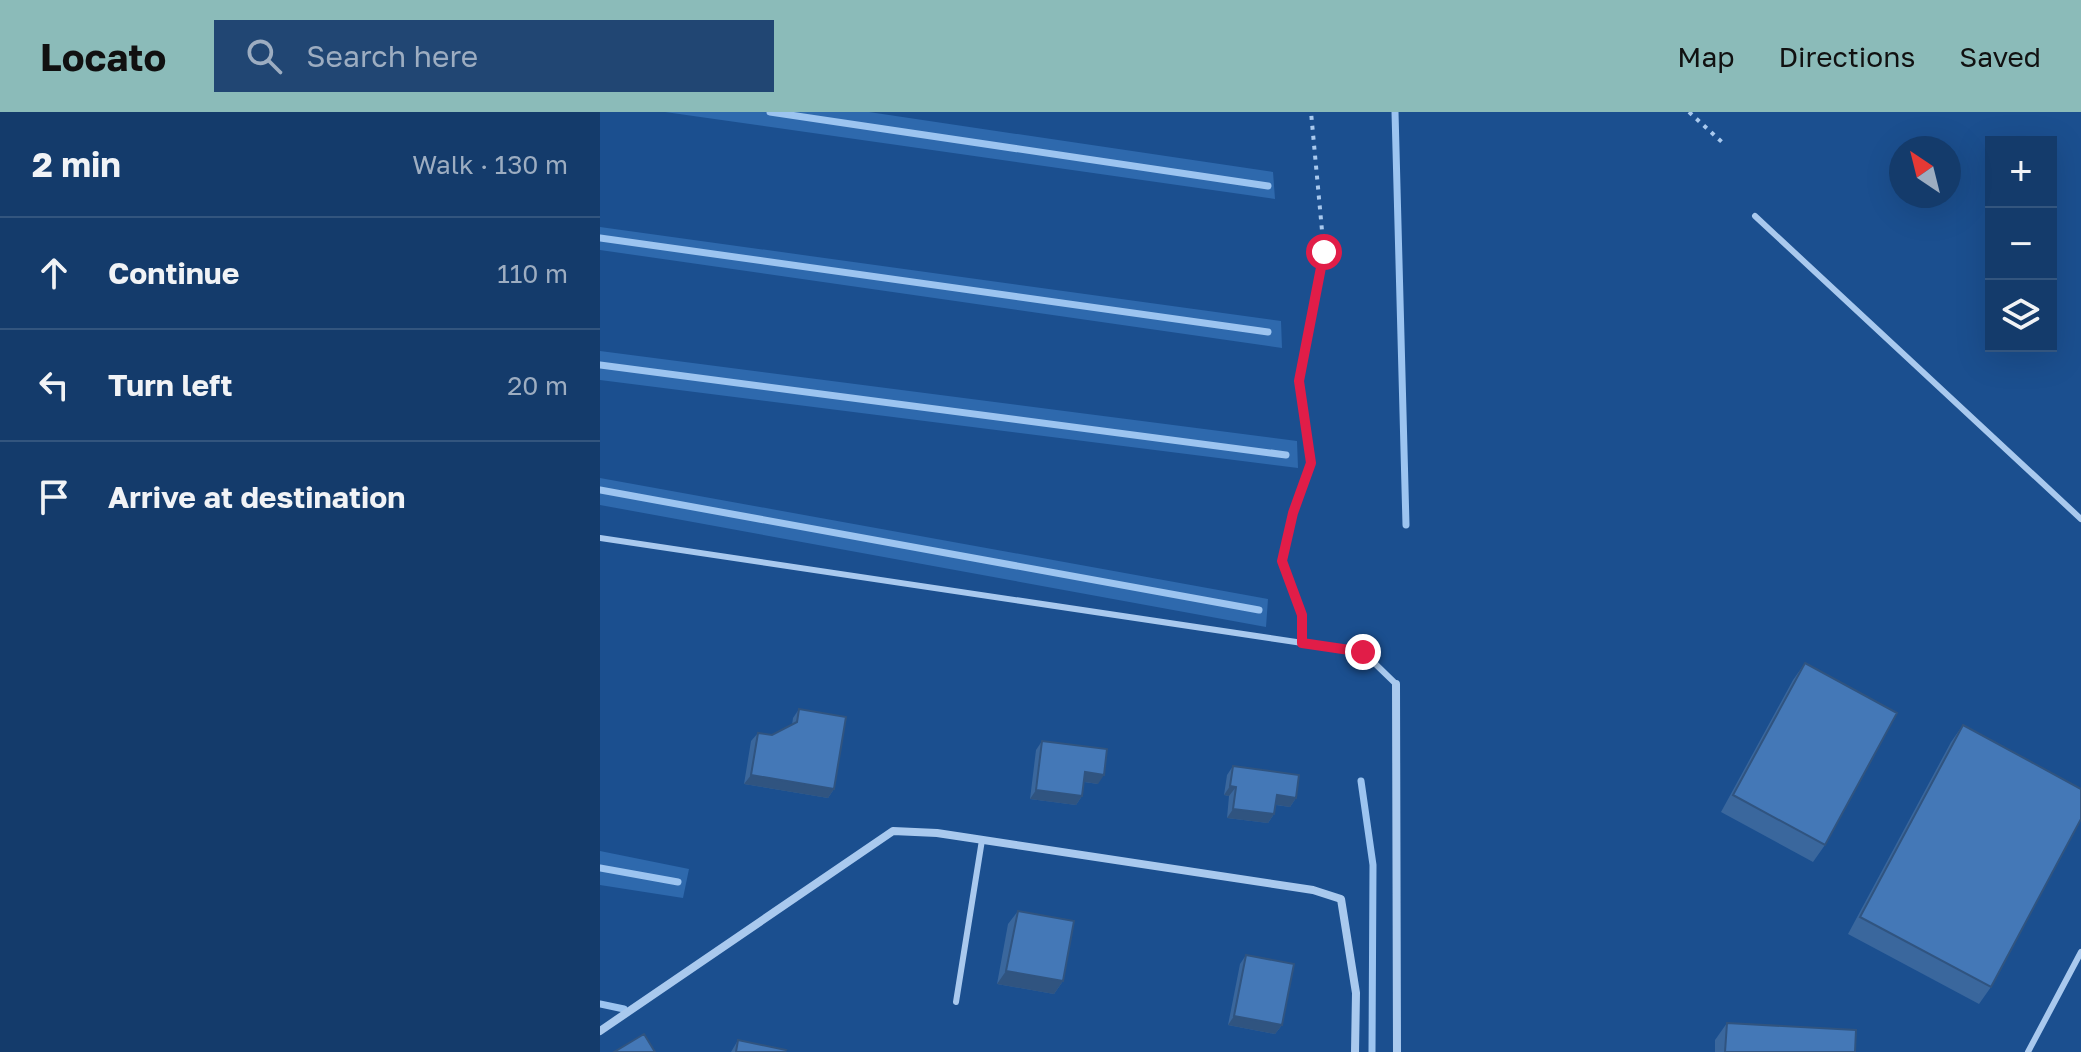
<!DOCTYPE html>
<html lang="en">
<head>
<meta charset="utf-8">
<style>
	:root { --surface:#143b6b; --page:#214673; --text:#f1f3f6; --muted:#9dadc1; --line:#33557e; --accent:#8bbbb9 }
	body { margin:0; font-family:"Golos Text",sans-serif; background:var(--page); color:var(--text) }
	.controls { position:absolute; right:24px; top:24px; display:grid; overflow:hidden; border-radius:0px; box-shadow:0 8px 32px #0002 }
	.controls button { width:72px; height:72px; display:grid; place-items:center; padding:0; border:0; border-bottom:2px solid var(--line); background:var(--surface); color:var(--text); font:40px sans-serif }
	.compass { position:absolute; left:1289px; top:24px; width:72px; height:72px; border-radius:50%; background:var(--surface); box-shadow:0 8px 32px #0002; rotate:325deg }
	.stop { position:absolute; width:24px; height:24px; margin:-18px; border:6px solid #e11d48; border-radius:50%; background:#fff }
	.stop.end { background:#e11d48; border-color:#fff; box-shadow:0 2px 8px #0008 }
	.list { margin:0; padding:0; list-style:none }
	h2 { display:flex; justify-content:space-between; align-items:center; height:104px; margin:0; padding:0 32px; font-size:34px }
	h2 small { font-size:26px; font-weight:400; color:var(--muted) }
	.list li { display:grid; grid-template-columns:52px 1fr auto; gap:24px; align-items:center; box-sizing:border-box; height:112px; padding:0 32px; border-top:2px solid var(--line) }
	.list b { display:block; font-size:30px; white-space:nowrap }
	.list em { font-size:26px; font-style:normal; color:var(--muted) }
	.icon { flex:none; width:44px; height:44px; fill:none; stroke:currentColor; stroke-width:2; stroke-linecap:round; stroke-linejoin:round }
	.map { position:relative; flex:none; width:1481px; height:940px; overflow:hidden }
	header { display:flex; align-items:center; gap:48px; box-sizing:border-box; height:112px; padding:0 40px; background:var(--accent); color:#111 }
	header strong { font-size:38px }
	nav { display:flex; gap:44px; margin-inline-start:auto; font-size:28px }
	.search { width:560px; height:72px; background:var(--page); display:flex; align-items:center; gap:20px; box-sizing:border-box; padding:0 28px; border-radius:0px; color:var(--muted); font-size:30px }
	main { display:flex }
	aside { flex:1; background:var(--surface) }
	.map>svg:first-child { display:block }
	.green { fill:#2e69ad }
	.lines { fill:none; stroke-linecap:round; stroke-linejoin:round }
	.stream { stroke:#9cc4f0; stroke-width:7 }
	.path { stroke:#a9c9ee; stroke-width:4; stroke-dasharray:4 6; stroke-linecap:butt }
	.service { stroke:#a9c9ee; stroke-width:6 }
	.minor { stroke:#a9c9ee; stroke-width:8 }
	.wall { fill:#3a679d }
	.shaded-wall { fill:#305480 }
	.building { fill:#4478b7; stroke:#305480; stroke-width:2 }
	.route { stroke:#e11d48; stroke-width:10 }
</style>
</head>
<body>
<header>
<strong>Locato</strong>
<div class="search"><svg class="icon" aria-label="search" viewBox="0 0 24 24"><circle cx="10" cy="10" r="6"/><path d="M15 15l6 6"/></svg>Search here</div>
<nav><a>Map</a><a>Directions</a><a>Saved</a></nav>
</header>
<main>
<aside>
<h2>2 min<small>Walk · 130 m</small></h2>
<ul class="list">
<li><svg class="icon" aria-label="ahead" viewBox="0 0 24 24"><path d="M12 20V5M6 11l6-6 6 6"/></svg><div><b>Continue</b></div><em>110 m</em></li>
<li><svg class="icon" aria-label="left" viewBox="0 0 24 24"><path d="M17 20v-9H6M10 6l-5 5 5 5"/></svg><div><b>Turn left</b></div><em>20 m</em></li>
<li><svg class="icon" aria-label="arrive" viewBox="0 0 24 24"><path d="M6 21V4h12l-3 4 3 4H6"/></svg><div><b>Arrive at destination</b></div></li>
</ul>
</aside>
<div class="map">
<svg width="1481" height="940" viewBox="0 0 1481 940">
	<rect width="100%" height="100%" fill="#1b4f8f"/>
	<path class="green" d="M 65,0 L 269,0 L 673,60 L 675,87 Z
		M 0,115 L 681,209 L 682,236 L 0,138 Z
		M 0,239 L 697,329 L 698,356 L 0,268 Z
		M 0,366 L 668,487 L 666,515 L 0,393 Z
		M 0,739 L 89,757 L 83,786 L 0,773 Z"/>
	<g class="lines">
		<path class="stream" d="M 170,0 L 668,74
			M 795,0 L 806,413
			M 0,126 L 668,220
			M 0,253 L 686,343
			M 0,378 L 659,498
			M 761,669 L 773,753 L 772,940
			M 0,756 L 78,770
			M 0,892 L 24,897"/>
		<path class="path" d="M 1089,0 L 1123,31
			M 702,516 L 702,503 L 682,449 L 693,401 L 711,351 L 699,269 L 724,140 L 711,0"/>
		<path class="service" d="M 1155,104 L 1481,407
			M 0,426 L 763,540 L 796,572
			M 356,890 L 382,728
			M 1428,940 L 1481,840"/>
		<path class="minor" d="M 796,572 L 797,940
			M 0,919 L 293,719 L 337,721 L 713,778 L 741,787 L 756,881 L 755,940"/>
	</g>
	<path class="wall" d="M 1205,551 L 1225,733 L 1213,750 L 1121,700 L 1193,568 Z
		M 199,597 L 234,677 L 228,686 L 144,672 L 151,629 L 158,621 L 172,623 L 192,613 L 193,606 Z
		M 1363,613 L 1391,875 L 1379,892 L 1248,822 L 1351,630 Z
		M 442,629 L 498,672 L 484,670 L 482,684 L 476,693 L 430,687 L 436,638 Z
		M 633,654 L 696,686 L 690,695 L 676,693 L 674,702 L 668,711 L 627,706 L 629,684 L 624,683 L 627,663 Z
		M 418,799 L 463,869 L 454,882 L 397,872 L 408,812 Z
		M 646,843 L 682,913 L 675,922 L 628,913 L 640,852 Z
		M 1127,911 L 1255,940 L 1115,940 L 1115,928 Z
		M 138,928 L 185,940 L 131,940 Z"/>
	<path class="shaded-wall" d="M 485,660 L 504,663 L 498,672 L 479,669 Z
		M 151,663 L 234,677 L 228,686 L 144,672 Z
		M 630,674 L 636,675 L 629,684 L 624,683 Z
		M 436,678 L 482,684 L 476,693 L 430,687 Z
		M 677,683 L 696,686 L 690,695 L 671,692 Z
		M 633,697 L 674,702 L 668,711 L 627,706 Z
		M 406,859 L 463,869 L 454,882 L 397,872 Z
		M 634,904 L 682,913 L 675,922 L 628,913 Z"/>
	<path class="building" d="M 1205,551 L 1297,601 L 1225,733 L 1133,683 Z
		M 199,597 L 246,605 L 234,677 L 151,663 L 158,621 L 172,623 L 197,610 Z
		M 1363,613 L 1481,677 L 1481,707 L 1391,875 L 1260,805 Z
		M 442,629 L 507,637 L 504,663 L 485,660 L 482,684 L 436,678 Z
		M 633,654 L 699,663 L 696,686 L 677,683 L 674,702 L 633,697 L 636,675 L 630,674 Z
		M 418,799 L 474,809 L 463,869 L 406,859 Z
		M 646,843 L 694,852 L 682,913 L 634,904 Z
		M 1127,911 L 1256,918 L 1255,940 L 1125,940 Z
		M 44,922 L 55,940 L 14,940 Z
		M 138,928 L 186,938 L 185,940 L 136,940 Z"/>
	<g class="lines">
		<path class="route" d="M 724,140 L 699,269 L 711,351 L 693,401 L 682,449 L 702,503 L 702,531 L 763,540"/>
	</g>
</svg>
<div class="controls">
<button>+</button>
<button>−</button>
<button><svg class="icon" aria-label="layers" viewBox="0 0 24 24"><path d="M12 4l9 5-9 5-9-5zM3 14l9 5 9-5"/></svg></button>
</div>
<svg class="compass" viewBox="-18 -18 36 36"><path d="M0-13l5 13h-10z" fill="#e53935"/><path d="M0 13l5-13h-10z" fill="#9dadc1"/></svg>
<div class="stop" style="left:724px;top:140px"></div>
<div class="stop end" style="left:763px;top:540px"></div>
</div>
</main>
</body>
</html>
